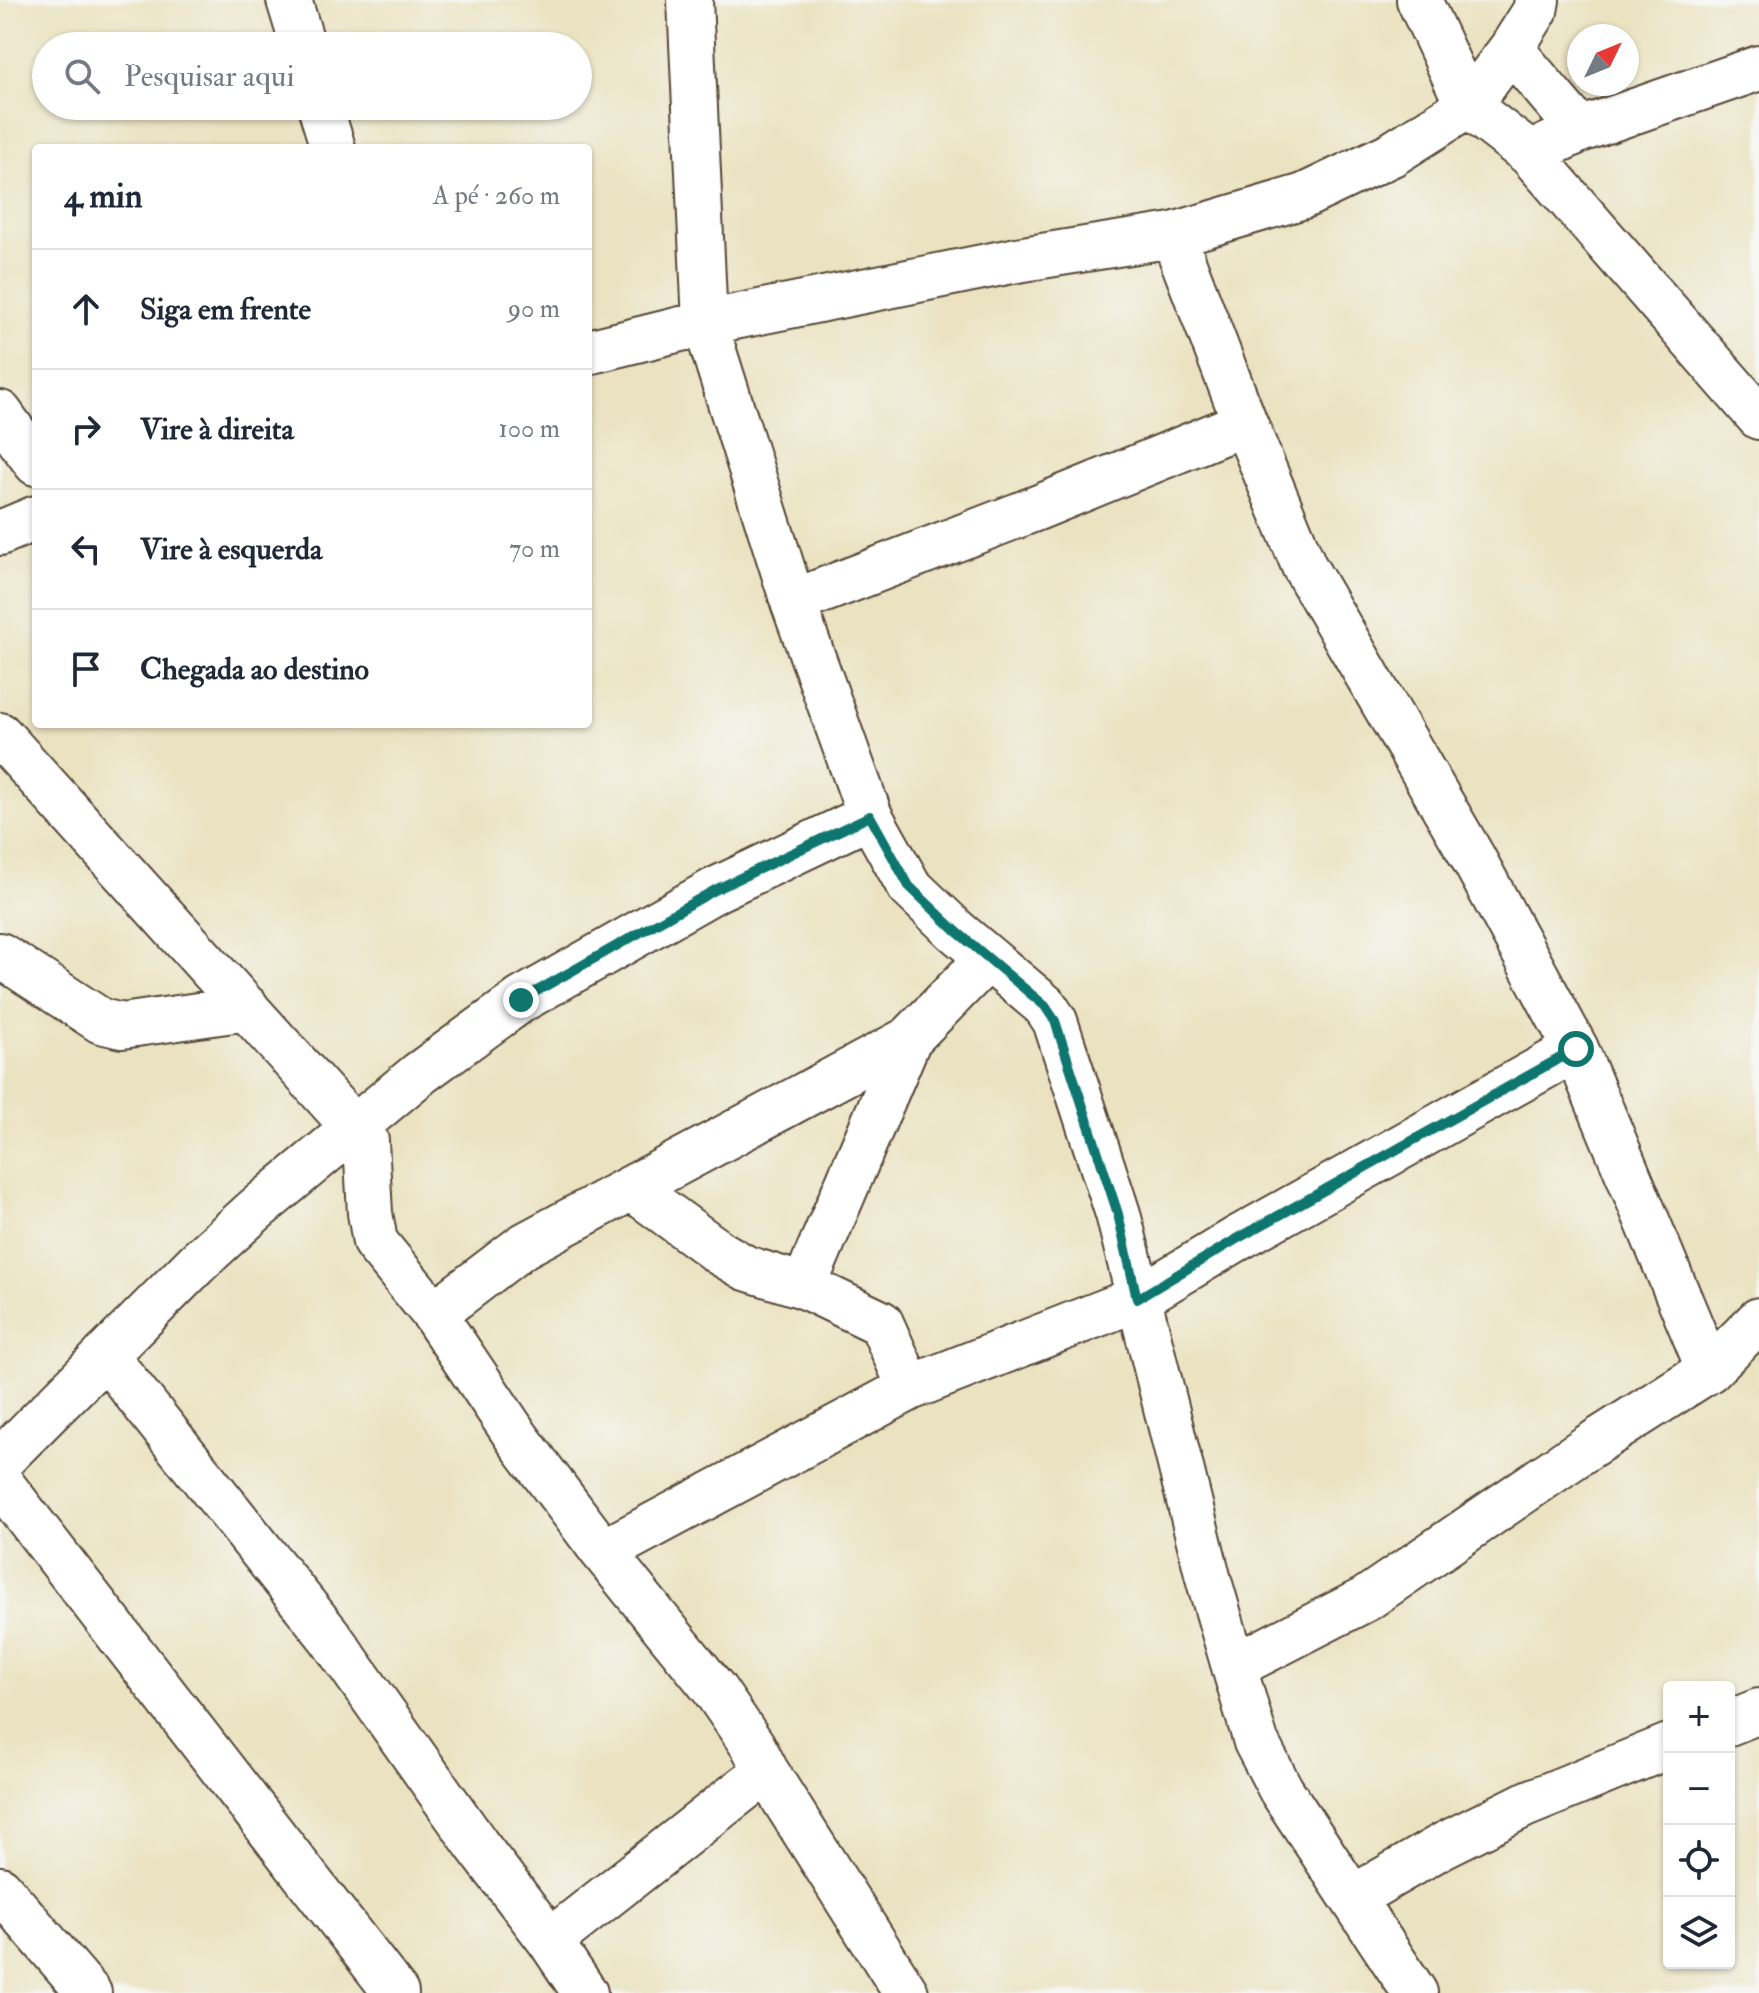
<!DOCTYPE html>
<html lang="pt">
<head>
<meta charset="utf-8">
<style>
	:root { --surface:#fff; --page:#f6f6f7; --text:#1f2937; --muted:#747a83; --line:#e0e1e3 }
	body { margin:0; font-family:"IM FELL Double Pica",serif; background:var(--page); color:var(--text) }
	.controls { position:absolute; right:24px; bottom:24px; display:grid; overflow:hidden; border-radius:8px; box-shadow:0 2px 6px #0004 }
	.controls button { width:72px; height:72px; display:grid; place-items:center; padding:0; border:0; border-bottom:2px solid var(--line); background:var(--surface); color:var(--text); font:40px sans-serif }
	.compass { position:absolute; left:1567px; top:24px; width:72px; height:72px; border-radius:50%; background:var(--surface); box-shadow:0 2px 6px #0004; rotate:47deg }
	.stop { position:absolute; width:24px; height:24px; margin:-18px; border:6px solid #0f766e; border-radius:50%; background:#fff }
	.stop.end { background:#0f766e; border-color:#fff; box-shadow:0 2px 8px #0008 }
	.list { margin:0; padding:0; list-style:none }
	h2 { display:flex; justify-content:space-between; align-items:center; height:104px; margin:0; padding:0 32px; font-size:34px }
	h2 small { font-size:26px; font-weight:400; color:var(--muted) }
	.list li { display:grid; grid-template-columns:52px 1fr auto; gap:24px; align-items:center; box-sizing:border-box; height:120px; padding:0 32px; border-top:2px solid var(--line) }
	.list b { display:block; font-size:30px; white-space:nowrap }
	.list em { font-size:26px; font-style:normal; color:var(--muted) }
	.icon { flex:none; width:44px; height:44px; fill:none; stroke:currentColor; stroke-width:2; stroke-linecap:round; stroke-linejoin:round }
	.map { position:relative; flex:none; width:1759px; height:1993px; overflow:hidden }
	.search { position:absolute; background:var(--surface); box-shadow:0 2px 6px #0004; left:32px; top:32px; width:560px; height:88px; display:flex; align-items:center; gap:20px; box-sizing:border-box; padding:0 28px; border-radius:44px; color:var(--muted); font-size:30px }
	.panel { position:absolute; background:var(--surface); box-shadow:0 2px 6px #0004; left:32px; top:144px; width:560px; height:584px; border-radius:8px }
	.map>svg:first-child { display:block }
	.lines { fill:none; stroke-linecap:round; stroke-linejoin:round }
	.street-casing { stroke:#554636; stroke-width:48 }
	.street { stroke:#fff; stroke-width:44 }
	.route { stroke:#0f766e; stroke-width:10 }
</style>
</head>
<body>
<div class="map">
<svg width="1759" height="1993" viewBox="0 0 1759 1993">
	<rect width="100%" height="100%" fill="#f6f6f2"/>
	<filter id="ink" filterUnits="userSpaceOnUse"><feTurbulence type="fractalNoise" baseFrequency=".0125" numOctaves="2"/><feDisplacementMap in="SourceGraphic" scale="16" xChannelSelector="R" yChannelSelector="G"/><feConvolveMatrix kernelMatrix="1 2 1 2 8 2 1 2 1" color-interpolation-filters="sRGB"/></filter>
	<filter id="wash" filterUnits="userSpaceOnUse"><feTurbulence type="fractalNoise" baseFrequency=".006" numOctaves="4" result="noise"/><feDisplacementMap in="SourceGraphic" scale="32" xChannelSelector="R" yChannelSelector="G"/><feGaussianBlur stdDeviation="1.8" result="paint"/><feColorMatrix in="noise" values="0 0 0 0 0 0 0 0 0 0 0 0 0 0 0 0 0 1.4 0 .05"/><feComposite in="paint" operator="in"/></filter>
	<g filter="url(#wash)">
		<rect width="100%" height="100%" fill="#eae2c0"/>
	</g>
	<g filter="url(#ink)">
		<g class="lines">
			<defs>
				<path id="street" d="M 289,0 L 303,46
					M 690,0 L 705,323 L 793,602 L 870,816 L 909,886 L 956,931 L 1045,1006 L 1055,1021 L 1118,1214 L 1209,1581 L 1256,1742 L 1281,1790 L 1415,1993
					M 1419,0 L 1468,106 L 1530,154 L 1759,417
					M 1511,49 L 1580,130
					M 320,106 L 333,148
					M 1530,154 L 1580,130 L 1759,68
					M 1173,235 L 1245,423 L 1304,566 L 1472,856 L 1576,1049 L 1709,1370
					M 588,352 L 705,323 L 1017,260 L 1173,235 L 1304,196 L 1392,154 L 1468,106 L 1511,49 L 1535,11 L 1537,0
					M 0,413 L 36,463
					M 0,533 L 36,518
					M 793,602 L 1037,508 L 1245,423
					M 0,735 L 366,1141 L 370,1213 L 375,1242 L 434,1314 L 518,1439 L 603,1552 L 714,1689 L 753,1746 L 766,1771 L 906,1993
					M 0,955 L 101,1021 L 122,1026 L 247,1008
					M 633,1189 L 720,1253 L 746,1268 L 804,1286 L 881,1323 L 910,1388
					M 804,1286 L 909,1039
					M 434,1314 L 523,1246 L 909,1039 L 988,958
					M 105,1355 L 330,1637 L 477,1845 L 550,1941 L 585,1993
					M 0,1461 L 198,1262 L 254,1211 L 419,1074 L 521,1000 L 715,890 L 870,816
					M 0,1482 L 396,1993
					M 603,1552 L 910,1388 L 1137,1299 L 1235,1240 L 1576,1049
					M 1235,1666 L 1366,1599 L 1588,1447 L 1709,1370 L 1759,1320
					M 1729,1723 L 1759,1711
					M 0,1889 L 89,1993
					M 1354,1897 L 1442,1846 L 1524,1805 L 1669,1746
					M 550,1941 L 766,1771"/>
			</defs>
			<use href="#street" class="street-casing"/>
			<use href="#street" class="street"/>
		</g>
	</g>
	<g class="lines" filter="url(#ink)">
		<path class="route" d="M 521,1000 L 715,890 L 870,816 L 909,886 L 956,931 L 1045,1006 L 1055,1021 L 1118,1214 L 1137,1299 L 1235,1240 L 1576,1049"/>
	</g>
</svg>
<div class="controls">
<button>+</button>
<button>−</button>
<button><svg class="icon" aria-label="locate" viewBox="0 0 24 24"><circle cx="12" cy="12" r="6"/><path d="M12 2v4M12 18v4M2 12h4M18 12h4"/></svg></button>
<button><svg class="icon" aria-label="layers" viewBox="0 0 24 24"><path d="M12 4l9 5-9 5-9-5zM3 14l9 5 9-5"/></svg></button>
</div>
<svg class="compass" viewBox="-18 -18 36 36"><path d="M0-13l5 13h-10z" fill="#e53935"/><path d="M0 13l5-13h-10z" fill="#747a83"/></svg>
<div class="stop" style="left:1576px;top:1049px"></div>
<div class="stop end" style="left:521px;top:1000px"></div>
<div class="search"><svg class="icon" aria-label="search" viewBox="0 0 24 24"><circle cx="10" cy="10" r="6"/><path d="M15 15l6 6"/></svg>Pesquisar aqui</div>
<section class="panel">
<h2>4 min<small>A pé · 260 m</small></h2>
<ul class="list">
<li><svg class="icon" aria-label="ahead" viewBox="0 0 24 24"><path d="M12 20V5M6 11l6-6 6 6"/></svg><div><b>Siga em frente</b></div><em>90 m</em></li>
<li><svg class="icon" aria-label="right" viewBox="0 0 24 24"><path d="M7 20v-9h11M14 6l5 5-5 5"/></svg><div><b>Vire à direita</b></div><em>100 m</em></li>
<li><svg class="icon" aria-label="left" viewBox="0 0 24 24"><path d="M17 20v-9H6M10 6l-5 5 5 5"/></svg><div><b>Vire à esquerda</b></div><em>70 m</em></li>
<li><svg class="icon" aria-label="arrive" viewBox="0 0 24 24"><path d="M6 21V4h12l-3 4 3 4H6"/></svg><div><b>Chegada ao destino</b></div></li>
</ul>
</section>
</div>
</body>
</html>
